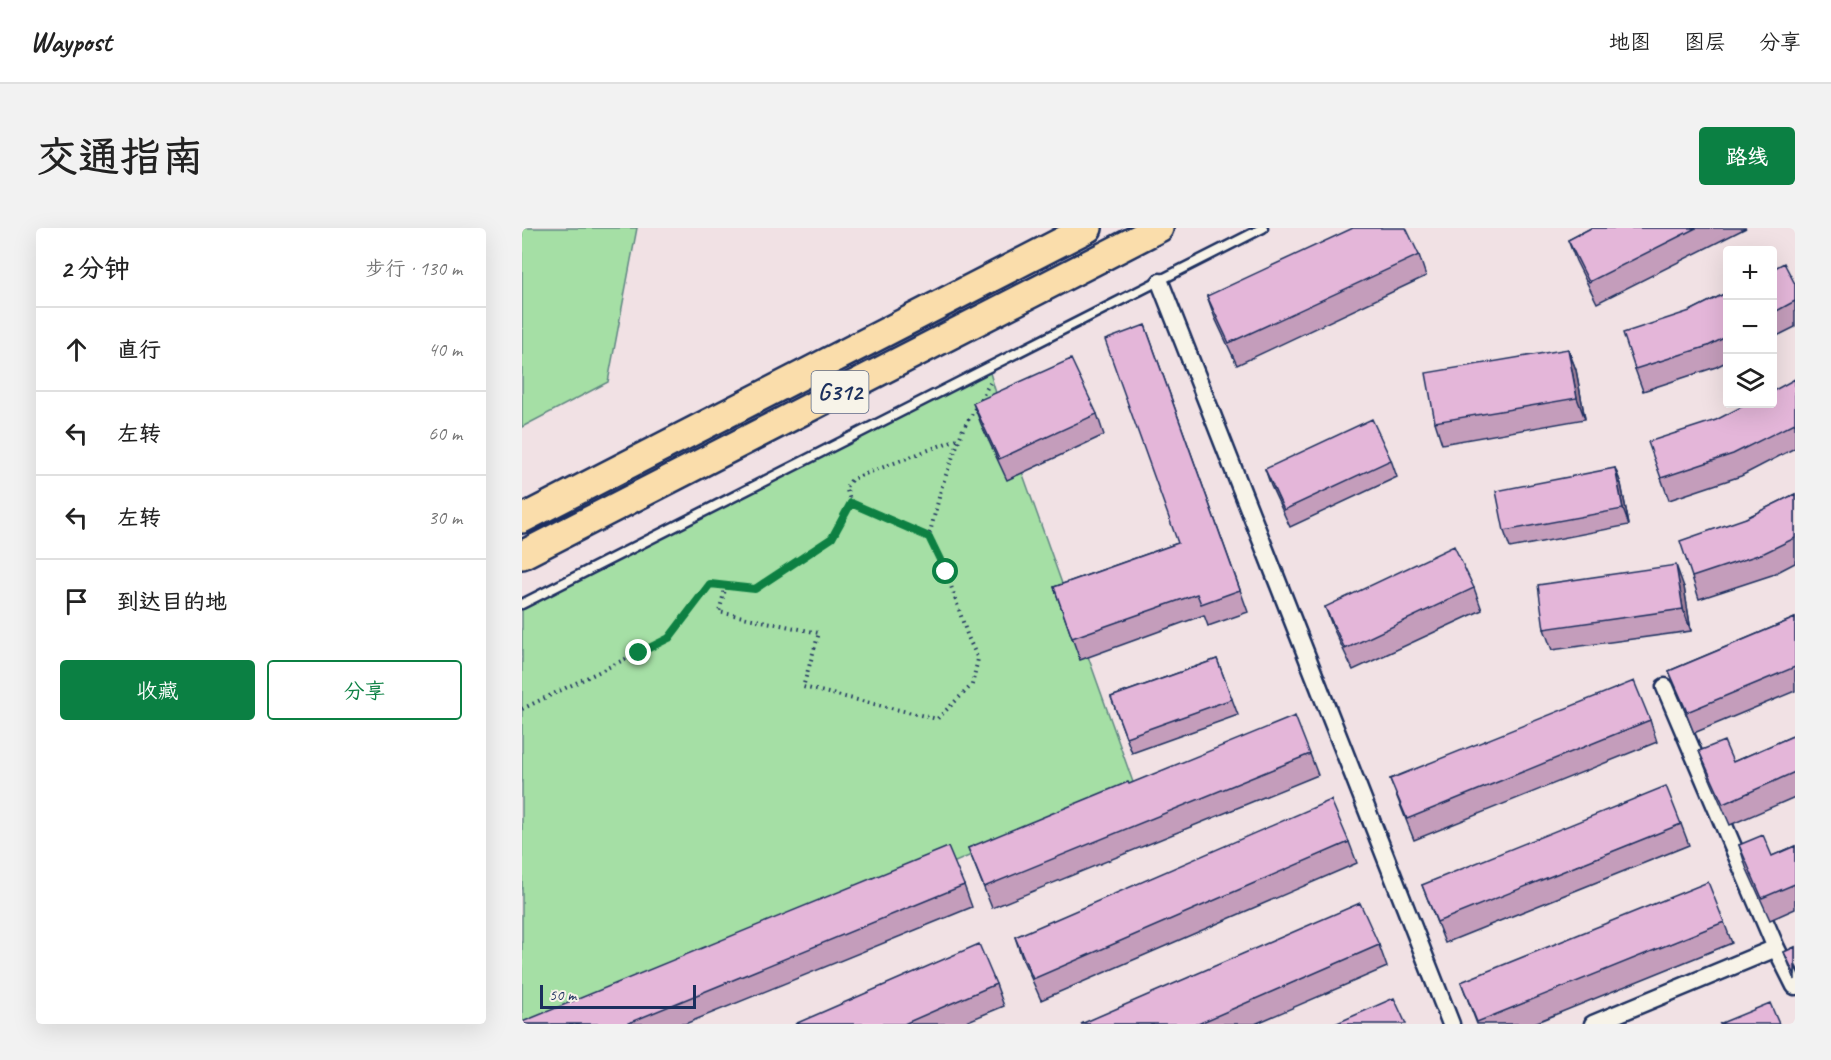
<!DOCTYPE html>
<html lang="zh">
<head>
<meta charset="utf-8">
<style>
	:root { --surface:#fff; --page:#f2f2f2; --text:#222; --muted:#767676; --line:#e0e0e0; --accent:#0b8043 }
	body { margin:0; font-family:Caveat,"LXGW WenKai TC",sans-serif; background:var(--page); color:var(--text) }
	.controls { position:absolute; right:18px; top:18px; display:grid; overflow:hidden; border-radius:6px; box-shadow:0 6px 24px #0002 }
	.controls button { width:54px; height:54px; display:grid; place-items:center; padding:0; border:0; border-bottom:2px solid var(--line); background:var(--surface); color:var(--text); font:30px sans-serif }
	.scale { position:absolute; left:18px; bottom:15px; width:156px; box-sizing:border-box; padding-left:6px; border:3px solid #1b2f5e; border-top:0; font-size:16px; line-height:21px; white-space:nowrap; color:#1b2f5e; -webkit-text-stroke:4px #f7f3e8; paint-order:stroke }
	.stop { position:absolute; width:18px; height:18px; margin:-14px; border:4px solid #0b8043; border-radius:50%; background:#fff }
	.stop.end { background:#0b8043; border-color:#fff; box-shadow:0 2px 6px #0008 }
	.list { margin:0; padding:0; list-style:none }
	h2 { display:flex; justify-content:space-between; align-items:center; height:78px; margin:0; padding:0 24px; font-size:26px }
	h2 small { font-size:20px; font-weight:400; color:var(--muted) }
	.list li { display:grid; grid-template-columns:39px 1fr auto; gap:18px; align-items:center; box-sizing:border-box; height:84px; padding:0 24px; border-top:2px solid var(--line) }
	.list b { display:block; font-size:22px; white-space:nowrap }
	.list em { font-size:20px; font-style:normal; color:var(--muted) }
	.actions { display:flex; gap:12px; padding:18px 24px }
	.actions a { flex:1; padding:14px 0; border:2px solid var(--accent); border-radius:6px; text-align:center; font-size:21px; color:var(--accent) }
	.actions .main { background:var(--accent); color:#fff }
	.icon { flex:none; width:33px; height:33px; fill:none; stroke:currentColor; stroke-width:2; stroke-linecap:round; stroke-linejoin:round }
	.map { position:relative; flex:none; width:1273px; height:796px; overflow:hidden; border-radius:6px }
	header { display:flex; align-items:center; gap:36px; box-sizing:border-box; height:84px; padding:0 30px; background:var(--surface); border-bottom:2px solid var(--line) }
	header strong { font-size:28px }
	nav { display:flex; gap:33px; margin-inline-start:auto; font-size:21px }
	.intro { display:flex; align-items:center; justify-content:space-between; box-sizing:border-box; height:144px; padding:0 36px }
	h1 { margin:0; font-size:42px }
	.button { padding:15px 27px; border-radius:6px; background:var(--accent); color:#fff; font-size:21px; font-weight:700 }
	main { display:flex; gap:36px; padding:0 36px }
	aside { flex:1; background:var(--surface); border-radius:6px; box-shadow:0 6px 24px #0002 }
	.map>svg:first-child { display:block }
	.green { fill:#a5dfa5; stroke:#608782; stroke-width:1.5 }
	.lines { fill:none; stroke-linecap:round; stroke-linejoin:round }
	.service-casing { stroke:#1b2f5e; stroke-width:13 }
	.minor-casing { stroke:#1b2f5e; stroke-width:21 }
	.trunk-casing { stroke:#1b2f5e; stroke-width:32 }
	.path { stroke:#1b2f5e; stroke-width:4; stroke-dasharray:1.5 4.5; stroke-linecap:butt }
	.service { stroke:#f7f3e8; stroke-width:8 }
	.minor { stroke:#f7f3e8; stroke-width:16 }
	.trunk { stroke:#faddab; stroke-width:27 }
	.wall { fill:#c49dbb; stroke:#1b2f5e; stroke-width:1.5 }
	.shaded-wall { fill:#a07f98; stroke:#1b2f5e; stroke-width:1.5 }
	.building { fill:#e4b6d9; stroke:#1b2f5e; stroke-width:1.5 }
	.route { stroke:#0b8043; stroke-width:8 }
	.labels { text-anchor:middle; stroke-width:4.5; stroke-linejoin:round; paint-order:stroke }
	.shield { fill:#f7f3e8; stroke:#5d6a87; stroke-width:1.5 }
	.shield-label { font-size:24px; font-weight:bold; fill:#1b2f5e }
</style>
</head>
<body>
<header>
<strong>Waypost</strong>
<nav><a>地图</a><a>图层</a><a>分享</a></nav>
</header>
<div class="intro"><h1>交通指南</h1><a class="button">路线</a></div>
<main>
<aside>
<h2>2 分钟<small>步行 · 130 m</small></h2>
<ul class="list">
<li><svg class="icon" aria-label="ahead" viewBox="0 0 24 24"><path d="M12 20V5M6 11l6-6 6 6"/></svg><div><b>直行</b></div><em>40 m</em></li>
<li><svg class="icon" aria-label="left" viewBox="0 0 24 24"><path d="M17 20v-9H6M10 6l-5 5 5 5"/></svg><div><b>左转</b></div><em>60 m</em></li>
<li><svg class="icon" aria-label="left" viewBox="0 0 24 24"><path d="M17 20v-9H6M10 6l-5 5 5 5"/></svg><div><b>左转</b></div><em>30 m</em></li>
<li><svg class="icon" aria-label="arrive" viewBox="0 0 24 24"><path d="M6 21V4h12l-3 4 3 4H6"/></svg><div><b>到达目的地</b></div></li>
</ul>
<div class="actions"><a class="main">收藏</a><a>分享</a></div>
</aside>
<div class="map">
<svg width="1273" height="796" viewBox="0 0 1273 796">
	<rect width="100%" height="100%" fill="#f1e1e4"/>
	<filter id="ink" filterUnits="userSpaceOnUse"><feTurbulence type="fractalNoise" baseFrequency=".0167" numOctaves="2"/><feDisplacementMap in="SourceGraphic" scale="12" xChannelSelector="R" yChannelSelector="G"/><feConvolveMatrix kernelMatrix="1 2 1 2 8 2 1 2 1" color-interpolation-filters="sRGB"/></filter>
	<g filter="url(#ink)">
		<path class="green" d="M 0,0 L 115,0 L 86,154 L 0,199 Z
			M 466,138 L 484,199 L 612,557 L 57,796 L 0,796 L 0,373 Z"/>
		<g class="lines">
			<defs>
				<path id="service" d="M 0,376 L 741,0"/>
				<path id="minor" d="M 638,54 L 929,796
					M 1143,459 L 1254,720 L 1273,758
					M 1071,796 L 1254,720"/>
				<path id="trunk" d="M 0,291 L 566,0
					M 0,327 L 637,0"/>
			</defs>
			<use href="#service" class="service-casing"/>
			<use href="#minor" class="minor-casing"/>
			<use href="#trunk" class="trunk-casing"/>
			<path class="path" d="M 329,275 L 407,308
				M 204,358 L 197,384 L 297,405 L 281,459 L 415,491 L 450,457 L 456,431 L 446,409 L 424,343 L 407,308 L 420,258 L 441,201 L 468,155
				M 0,481 L 147,410 L 188,356 L 233,361 L 310,310 L 329,275 L 324,259 L 330,251 L 438,210"/>
			<use href="#service" class="service"/>
			<use href="#minor" class="minor"/>
			<use href="#trunk" class="trunk"/>
		</g>
		<path class="wall" d="M 1069,0 L 1224,0 L 1075,75 L 1054,33 L 1046,12 Z
			M 897,27 L 904,48 L 715,137 L 693,90 L 685,68 Z
			M 1251,41 L 1273,56 L 1273,99 L 1251,110 Z
			M 1206,64 L 1206,133 L 1194,139 L 1121,163 L 1113,141 L 1168,83 Z
			M 623,97 L 726,384 L 686,398 L 682,387 L 558,432 L 532,359 L 656,315 Z
			M 1046,121 L 1054,142 L 1063,191 L 920,216 L 913,194 Z
			M 1273,151 L 1273,220 L 1219,248 L 1147,272 L 1139,250 Z
			M 451,175 L 575,186 L 582,207 L 485,252 L 459,196 Z
			M 869,232 L 875,249 L 768,299 L 749,258 L 743,241 Z
			M 1093,240 L 1099,256 L 1107,297 L 988,320 L 982,303 Z
			M 1273,266 L 1273,335 L 1250,347 L 1177,371 L 1170,349 L 1224,290 Z
			M 1162,359 L 1169,403 L 1030,422 L 1022,401 Z
			M 952,360 L 960,382 L 831,442 L 811,400 L 803,379 Z
			M 1273,390 L 1273,463 L 1172,505 L 1147,443 Z
			M 695,431 L 716,487 L 610,525 L 589,469 Z
			M 1128,492 L 1135,514 L 892,612 L 868,551 Z
			M 1273,507 L 1273,569 L 1208,597 L 1185,544 L 1177,523 L 1211,534 Z
			M 788,526 L 796,547 L 470,680 L 446,620 Z
			M 1159,596 L 1167,617 L 923,715 L 900,657 Z
			M 827,614 L 835,635 L 519,772 L 500,730 L 493,709 Z
			M 1217,617 L 1250,628 L 1273,618 L 1273,681 L 1248,692 L 1224,639 Z
			M 442,657 L 450,679 L 163,796 L 0,796 Z
			M 1202,694 L 1210,715 L 1010,796 L 955,796 L 939,754 Z
			M 857,717 L 865,739 L 733,796 L 559,796 Z
			M 1273,719 L 1273,752 L 1262,724 Z
			M 474,756 L 482,778 L 439,796 L 273,796 Z"/>
		<path class="shaded-wall" d="M 1046,121 L 1054,142 L 1063,191 L 1055,170 Z
			M 1093,240 L 1099,256 L 1107,297 L 1101,281 Z
			M 1154,337 L 1162,359 L 1169,403 L 1161,381 Z"/>
		<path class="building" d="M 831,0 L 884,0 L 897,27 L 707,115 L 685,68 Z
			M 1069,0 L 1174,0 L 1067,54 L 1046,12 Z
			M 1262,35 L 1273,56 L 1273,73 L 1251,85 L 1251,41 Z
			M 1206,64 L 1206,108 L 1186,118 L 1113,141 L 1101,105 L 1168,83 Z
			M 623,97 L 718,362 L 679,376 L 675,366 L 550,410 L 532,359 L 656,315 L 583,112 Z
			M 1046,121 L 1055,170 L 913,194 L 904,145 Z
			M 549,131 L 575,186 L 477,231 L 451,175 Z
			M 1273,151 L 1273,195 L 1211,226 L 1139,250 L 1126,214 L 1194,192 L 1225,176 L 1251,176 L 1251,163 Z
			M 850,191 L 869,232 L 762,282 L 743,241 Z
			M 1093,240 L 1101,281 L 982,303 L 974,263 Z
			M 1273,266 L 1273,310 L 1242,325 L 1170,349 L 1158,313 L 1224,290 Z
			M 932,318 L 952,360 L 823,421 L 803,379 Z
			M 1154,337 L 1161,381 L 1022,401 L 1016,357 Z
			M 1273,390 L 1273,439 L 1165,484 L 1147,443 Z
			M 695,431 L 710,471 L 604,509 L 589,469 Z
			M 1112,453 L 1128,492 L 885,591 L 868,551 Z
			M 773,488 L 788,526 L 462,659 L 446,620 L 606,554 L 607,556 Z
			M 1273,507 L 1273,544 L 1201,576 L 1177,523 L 1202,513 L 1211,534 Z
			M 1144,558 L 1159,596 L 915,694 L 900,657 Z
			M 809,572 L 827,614 L 511,751 L 493,709 Z
			M 1241,607 L 1250,628 L 1273,618 L 1273,656 L 1240,670 L 1217,617 Z
			M 426,619 L 442,657 L 104,796 L 0,796 L 0,794 Z
			M 1186,654 L 1202,694 L 955,794 L 939,754 Z
			M 838,675 L 857,717 L 676,796 L 559,796 Z
			M 457,716 L 474,756 L 382,796 L 273,796 Z
			M 1273,719 L 1273,747 L 1262,724 Z
			M 872,770 L 884,796 L 813,796 Z
			M 1248,775 L 1257,796 L 1197,796 Z"/>
	</g>
	<g class="lines" filter="url(#ink)">
		<path class="route" d="M 117,425 L 147,410 L 188,356 L 233,361 L 310,310 L 329,275 L 407,309 L 424,344"/>
	</g>
	<g class="labels">
		<rect class="shield" x="289.5" y="143" width="57" height="42" rx="4.5"/>
		<g class="shield-label">
			<text x="318" y="172">G312</text>
		</g>
	</g>
</svg>
<div class="controls">
<button>+</button>
<button>−</button>
<button><svg class="icon" aria-label="layers" viewBox="0 0 24 24"><path d="M12 4l9 5-9 5-9-5zM3 14l9 5 9-5"/></svg></button>
</div>
<div class="scale">50 m</div>
<div class="stop" style="left:424px;top:344px"></div>
<div class="stop end" style="left:117px;top:425px"></div>
</div>
</main>
</body>
</html>
